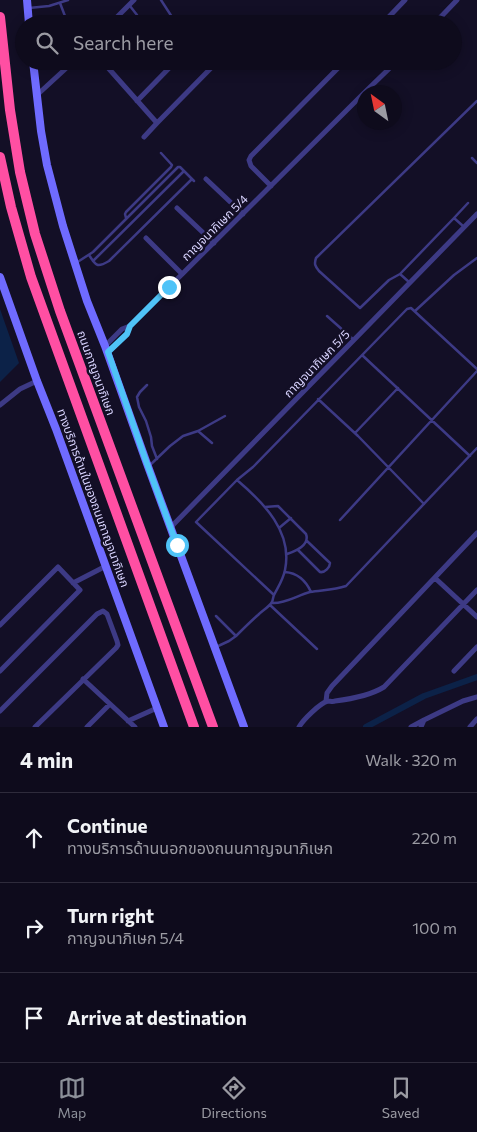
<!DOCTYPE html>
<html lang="en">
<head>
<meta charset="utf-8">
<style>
	:root { --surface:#0e0b1c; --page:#171425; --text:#f1f3f6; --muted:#9b9ba3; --line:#2e2b3b; --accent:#8c9099 }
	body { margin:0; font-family:Commissioner,"Noto Sans Thai",sans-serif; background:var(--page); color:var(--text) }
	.compass { position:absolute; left:357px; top:85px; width:45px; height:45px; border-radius:50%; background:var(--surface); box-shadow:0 2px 12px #0003; rotate:327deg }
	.stop { position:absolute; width:15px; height:15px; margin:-11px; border:4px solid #4fc3f7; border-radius:50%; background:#fff }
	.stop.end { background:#4fc3f7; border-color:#fff; box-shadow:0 1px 5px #0008 }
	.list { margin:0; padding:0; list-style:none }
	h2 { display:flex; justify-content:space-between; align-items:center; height:65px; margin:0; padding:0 20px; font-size:21px }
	h2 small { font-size:16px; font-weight:400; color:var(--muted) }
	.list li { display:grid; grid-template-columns:32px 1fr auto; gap:15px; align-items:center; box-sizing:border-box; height:90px; padding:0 20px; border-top:1px solid var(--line) }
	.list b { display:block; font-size:19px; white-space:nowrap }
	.list p { margin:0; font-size:16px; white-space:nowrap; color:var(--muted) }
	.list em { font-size:16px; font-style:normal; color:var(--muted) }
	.icon { flex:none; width:28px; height:28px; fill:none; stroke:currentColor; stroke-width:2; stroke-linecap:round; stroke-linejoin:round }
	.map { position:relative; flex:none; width:477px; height:727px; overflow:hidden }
	.search { position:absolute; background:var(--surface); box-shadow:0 2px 12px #0003; left:15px; right:15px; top:15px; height:55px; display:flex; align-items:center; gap:12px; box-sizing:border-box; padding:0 18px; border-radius:28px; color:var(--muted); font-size:19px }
	.sheet { height:335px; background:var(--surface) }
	nav { display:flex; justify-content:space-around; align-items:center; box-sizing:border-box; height:70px; border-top:1px solid var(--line); background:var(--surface); font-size:14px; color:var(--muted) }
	nav a { display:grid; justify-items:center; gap:2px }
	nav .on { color:var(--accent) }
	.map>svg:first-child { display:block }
	.water { fill:#0c2248 }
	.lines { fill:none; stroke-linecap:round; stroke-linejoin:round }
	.canal { stroke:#0c2248; stroke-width:6 }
	.lane { stroke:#3d3a85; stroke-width:2.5 }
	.street { stroke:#3d3a85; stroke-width:5 }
	.secondary { stroke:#6f6bff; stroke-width:8 }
	.highway { stroke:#ff4fa3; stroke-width:10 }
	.route { stroke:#4fc3f7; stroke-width:6 }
	.labels { text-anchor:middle; stroke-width:5; stroke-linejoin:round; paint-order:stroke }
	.street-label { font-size:12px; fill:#d9d4ff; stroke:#130f26 }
</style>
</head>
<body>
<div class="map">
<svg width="477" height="727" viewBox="0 0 477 727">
	<rect width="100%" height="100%" fill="#130f26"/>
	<path class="water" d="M 0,309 L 19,363 L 0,382 Z"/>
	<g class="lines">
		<path class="canal" d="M 366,727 L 424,696 L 477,677"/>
		<path class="lane" d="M 161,0 L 172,17
			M 60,3 L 68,24
			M 130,6 L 137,15 L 134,19
			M 29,8 L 49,6 L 68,0
			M 472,158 L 477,163
			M 126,218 L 125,214 L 126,212 L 171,167 L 172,165 L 161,153
			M 454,218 L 468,203
			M 89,255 C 96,266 97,268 109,261 L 192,179
			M 93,261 L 184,171
			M 76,263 L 93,252 L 178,167 L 180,167 L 194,181
			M 400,274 L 389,280 L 360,308 L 319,271 C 315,266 314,264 316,258 L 477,101
			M 409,282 L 400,274 L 454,218 L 463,226
			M 415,311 L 454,275 L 477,258
			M 327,316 L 354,340
			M 362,355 L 470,456
			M 147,385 L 140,392 L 137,397 L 139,407 L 146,421 L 151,437 L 152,446 L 157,459
			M 318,399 L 358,436 L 424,504
			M 198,431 L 212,443
			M 355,433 L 398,388
			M 149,466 L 170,446 L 183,436 L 198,431 L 225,416
			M 237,480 L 196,522 L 274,595
			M 265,507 L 278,506 L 306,534 C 310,545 296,551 287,554
			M 340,520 L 477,371
			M 279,528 L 291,518
			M 298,550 L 320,572 C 325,573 330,567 330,563 L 307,541
			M 285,572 C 297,573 306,581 311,592
			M 272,603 C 285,604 298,595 310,592 C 322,590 334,590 346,586 L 477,448
			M 270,605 L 317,649
			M 216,616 L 236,636
			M 216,647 L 229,641 L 236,636 C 243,629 250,622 258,615 C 262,611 269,607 272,602 C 273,600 273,597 274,595 C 278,587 283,580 285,570 C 293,532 264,503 237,480 L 253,467 L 407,309 L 411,308 L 477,369"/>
		<path class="street" d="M 110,24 L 134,0
			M 382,24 L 405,0
			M 434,24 L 457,0
			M 102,61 L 157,123 L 213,66
			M 365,92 L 397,61
			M 37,95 L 74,61
			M 137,101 L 176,61
			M 144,137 L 157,123
			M 206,179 L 243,214
			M 271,186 L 251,166 L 249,160 L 251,156 L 345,61
			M 177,208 L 214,243
			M 146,238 L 182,274
			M 105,346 L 122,329 L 130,326 L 364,93
			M 108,352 L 127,334 L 130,326
			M 0,405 L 20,389 L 37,381
			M 171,527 L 477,214
			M 435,578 L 477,617
			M 73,583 L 106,566
			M 0,625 L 58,567 L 80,590 L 0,671
			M 454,671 L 477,647
			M 83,679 L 135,727
			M 326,701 L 327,693 L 332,686 L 477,533
			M 0,711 L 97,614 L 103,611 L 107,614 L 117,641 L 118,645 L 116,648 L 35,727
			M 128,721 L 157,708
			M 87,727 L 110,704
			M 299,727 C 303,720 320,703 328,701 C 330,701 333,702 335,701 C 351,699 371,695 384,687 L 477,590
			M 411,727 L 424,720
			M 421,727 L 424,720 L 463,701 L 477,697
			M 470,727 L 477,719"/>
		<path class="secondary" d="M 27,0 L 29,24
			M 33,61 L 41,131 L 47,165 L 63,226 L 87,301 L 105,346 L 146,461 L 244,727
			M 0,277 L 37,381 L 56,429 L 164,727"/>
		<path class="highway" d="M 0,17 L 10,110 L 20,172 L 35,234 L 60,311 L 213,727
			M 0,157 L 11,207 L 31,277 L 194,727"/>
	</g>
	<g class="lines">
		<path class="route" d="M 169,287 L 130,326 L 127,334 L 108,352 L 146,461 L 177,545"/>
	</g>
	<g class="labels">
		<g class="street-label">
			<text transform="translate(215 228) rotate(-45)" y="4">กาญจนาภิเษก 5/4</text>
			<text transform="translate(317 364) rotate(-46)" y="4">กาญจนาภิเษก 5/5</text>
			<text transform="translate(96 373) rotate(70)" y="4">ถนนกาญจนาภิเษก</text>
			<text transform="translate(93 498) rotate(70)" y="4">ทางบริการด้านในของถนนกาญจนาภิเษก</text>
		</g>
	</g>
</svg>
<svg class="compass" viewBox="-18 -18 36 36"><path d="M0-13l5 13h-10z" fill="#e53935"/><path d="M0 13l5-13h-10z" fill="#9b9ba3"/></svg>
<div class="stop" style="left:177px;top:545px"></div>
<div class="stop end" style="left:169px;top:287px"></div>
<div class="search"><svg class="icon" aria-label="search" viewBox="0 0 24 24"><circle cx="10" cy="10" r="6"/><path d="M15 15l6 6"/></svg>Search here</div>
</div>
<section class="sheet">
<h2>4 min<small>Walk · 320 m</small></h2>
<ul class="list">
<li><svg class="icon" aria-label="ahead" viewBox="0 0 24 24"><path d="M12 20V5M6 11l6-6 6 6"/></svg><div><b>Continue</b><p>ทางบริการด้านนอกของถนนกาญจนาภิเษก</p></div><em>220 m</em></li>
<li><svg class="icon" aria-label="right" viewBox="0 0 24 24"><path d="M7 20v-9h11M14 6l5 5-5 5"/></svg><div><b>Turn right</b><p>กาญจนาภิเษก 5/4</p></div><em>100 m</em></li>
<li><svg class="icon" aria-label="arrive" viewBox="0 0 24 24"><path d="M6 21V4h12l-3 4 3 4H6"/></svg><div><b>Arrive at destination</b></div></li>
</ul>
</section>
<nav>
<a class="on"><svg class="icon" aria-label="map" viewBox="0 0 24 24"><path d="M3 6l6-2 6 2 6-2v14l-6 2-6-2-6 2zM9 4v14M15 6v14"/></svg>Map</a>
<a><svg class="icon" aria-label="directions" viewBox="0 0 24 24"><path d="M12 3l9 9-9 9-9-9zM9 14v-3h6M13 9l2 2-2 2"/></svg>Directions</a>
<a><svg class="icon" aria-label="saved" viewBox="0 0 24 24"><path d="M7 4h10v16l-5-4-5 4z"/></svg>Saved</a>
</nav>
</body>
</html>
